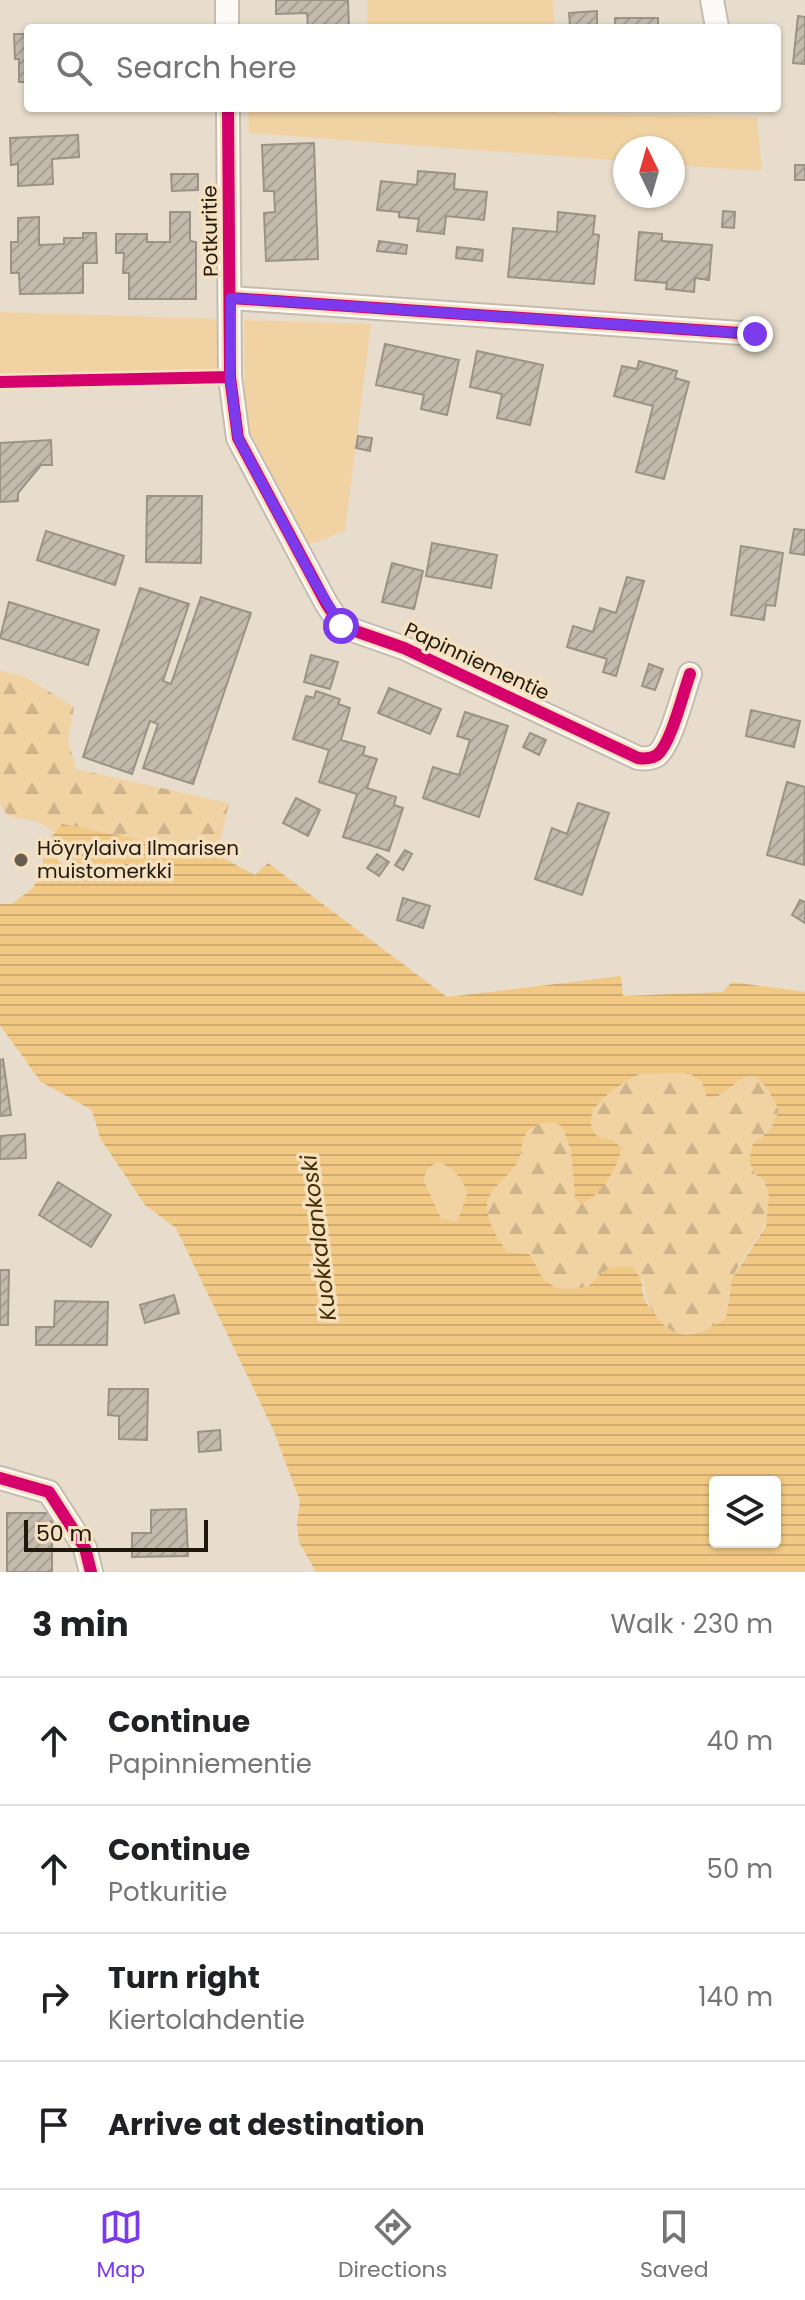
<!DOCTYPE html>
<html lang="en">
<head>
<meta charset="utf-8">
<style>
	:root { --surface:#fff; --page:#f6f6f6; --text:#202124; --muted:#757577; --line:#e0e0e0; --accent:#7c3aed }
	body { margin:0; font-family:Poppins,sans-serif; background:var(--page); color:var(--text) }
	.controls { position:absolute; right:24px; bottom:24px; display:grid; overflow:hidden; border-radius:8px; box-shadow:0 2px 6px #0004 }
	.controls button { width:72px; height:72px; display:grid; place-items:center; padding:0; border:0; border-bottom:2px solid var(--line); background:var(--surface); color:var(--text); font:40px sans-serif }
	.compass { position:absolute; left:613px; top:136px; width:72px; height:72px; border-radius:50%; background:var(--surface); box-shadow:0 2px 6px #0004; rotate:355deg }
	.scale { position:absolute; left:24px; bottom:20px; width:184px; box-sizing:border-box; padding-left:8px; border:4px solid #20180c; border-top:0; font-size:22px; line-height:28px; white-space:nowrap; color:#20180c; -webkit-text-stroke:6px #f5e0bf; paint-order:stroke }
	.stop { position:absolute; width:24px; height:24px; margin:-18px; border:6px solid #7c3aed; border-radius:50%; background:#fff }
	.stop.end { background:#7c3aed; border-color:#fff; box-shadow:0 2px 8px #0008 }
	.list { margin:0; padding:0; list-style:none }
	h2 { display:flex; justify-content:space-between; align-items:center; height:104px; margin:0; padding:0 32px; font-size:34px }
	h2 small { font-size:26px; font-weight:400; color:var(--muted) }
	.list li { display:grid; grid-template-columns:52px 1fr auto; gap:24px; align-items:center; box-sizing:border-box; height:128px; padding:0 32px; border-top:2px solid var(--line) }
	.list b { display:block; font-size:30px; white-space:nowrap }
	.list p { margin:0; font-size:26px; white-space:nowrap; color:var(--muted) }
	.list em { font-size:26px; font-style:normal; color:var(--muted) }
	.icon { flex:none; width:44px; height:44px; fill:none; stroke:currentColor; stroke-width:2; stroke-linecap:round; stroke-linejoin:round }
	.map { position:relative; flex:none; width:805px; height:1572px; overflow:hidden }
	.search { position:absolute; background:var(--surface); box-shadow:0 2px 6px #0004; left:24px; right:24px; top:24px; height:88px; display:flex; align-items:center; gap:20px; box-sizing:border-box; padding:0 28px; border-radius:8px; color:var(--muted); font-size:30px }
	.sheet { height:616px; background:var(--surface) }
	nav { display:flex; justify-content:space-around; align-items:center; box-sizing:border-box; height:112px; border-top:2px solid var(--line); background:var(--surface); font-size:22px; color:var(--muted) }
	nav a { display:grid; justify-items:center; gap:4px }
	nav .on { color:var(--accent) }
	.map>svg:first-child { display:block }
	.green { fill:#f1d3a3 }
	.forest { fill:url(#forest-firs) }
	.water { fill:url(#water-rules); fill-rule:evenodd }
	.pier { fill:#e8ddcc }
	.building { fill:url(#building-hatch); stroke:#9b9285; stroke-width:2 }
	.lines { fill:none; stroke-linecap:round; stroke-linejoin:round }
	.street-casing { stroke:#c5bcae; stroke-width:26 }
	.street { stroke:#fcfaf7; stroke-width:22 }
	.cycleway-casing { stroke:#f5e0bf; stroke-width:17 }
	.cycleway { stroke:#d6006c; stroke-width:12 }
	.route { stroke:#7c3aed; stroke-width:10 }
	.poi-dot { fill:#665d4f; stroke:#f5e0bf; stroke-width:3 }
	.labels { text-anchor:middle; stroke-width:7; stroke-linejoin:round; paint-order:stroke }
	.street-label { font-size:20px; fill:#20180c; stroke:#f5e0bf }
	.poi-label { font-size:20px; fill:#20180c; stroke:#f5e0bf; text-anchor:start }
	.water-label { font-size:22px; font-style:italic; fill:#422d03; stroke:#f5e0bf }
</style>
</head>
<body>
<div class="map">
<svg width="805" height="1572" viewBox="0 0 805 1572">
	<defs>
		<pattern id="forest-firs" width="22" height="20" patternUnits="userSpaceOnUse" patternTransform="scale(2)"><rect width="22" height="20" fill="#f1d3a3"/><path d="M5 1l3.5 6h-7zM16 11l3.5 6h-7z" fill="#ceb48b"/></pattern>
		<pattern id="water-rules" width="6" height="5" patternUnits="userSpaceOnUse" patternTransform="scale(2)"><rect width="6" height="5" fill="#f2c984"/><path d="M0 2.5h6" fill="none" stroke="#cfac71"/></pattern>
		<pattern id="building-hatch" width="6" height="6" patternUnits="userSpaceOnUse" patternTransform="scale(2)"><rect width="6" height="6" fill="#c3baad"/><path d="M-1 1l2-2M0 6l6-6M5 7l2-2" fill="none" stroke="#a79f94"/></pattern>
	</defs>
	<rect width="100%" height="100%" fill="#e8ddcc"/>
	<path class="green" d="M 367,0 L 553,0 L 554,28 L 367,28 Z
		M 248,108 L 557,108 L 558,113 L 757,117 L 762,171 L 673,165 L 673,148 L 625,148 L 625,161 L 249,133 Z
		M 0,312 L 220,319 L 219,367 L 211,371 L 0,374 Z
		M 244,320 L 371,324 L 345,531 L 308,545 L 245,422 Z
		M 438,1162 C 454,1167 460,1177 468,1192 L 458,1222 L 441,1218 L 423,1179 L 428,1168 Z"/>
	<path class="forest" d="M 0,671 L 24,676 L 74,707 L 68,740 L 76,769 L 229,803 L 217,855 L 62,824 L 55,833 C 50,829 44,825 38,822 C 21,816 6,823 0,802 Z
		M 689,1073 L 702,1082 L 706,1096 L 720,1097 C 725,1092 732,1083 739,1079 C 760,1066 773,1096 779,1111 L 770,1130 L 760,1137 L 754,1173 C 797,1210 743,1246 732,1280 C 728,1292 728,1306 727,1318 C 682,1349 649,1332 643,1279 L 599,1274 L 588,1287 C 572,1289 554,1291 543,1278 C 537,1271 536,1262 530,1254 L 507,1252 C 498,1241 487,1221 487,1206 C 488,1185 510,1178 518,1160 C 522,1153 521,1143 525,1136 C 532,1122 550,1120 563,1126 L 571,1150 L 575,1198 L 612,1140 L 597,1136 L 591,1126 L 592,1110 L 612,1090 L 639,1074 Z"/>
	<path class="water" d="M 62,824 L 217,855 L 255,875 L 268,863 L 447,997 L 621,976 L 623,996 L 723,992 L 732,982 L 805,992 L 805,1572 L 316,1572 L 299,1542 L 297,1523 L 300,1501 L 273,1429 L 176,1228 L 145,1205 L 100,1138 L 92,1110 L 41,1082 L 0,1025 L 0,904 L 11,904 L 32,889 L 43,871 L 43,847 ZM 689,1073 L 702,1082 L 706,1096 C 734,1107 746,1036 779,1111 L 770,1130 L 753,1144 L 749,1160 L 754,1173 L 764,1181 L 769,1196 L 766,1226 L 732,1279 L 726,1318 C 702,1335 677,1345 656,1316 C 653,1311 647,1306 645,1300 C 639,1284 647,1283 632,1267 C 611,1265 601,1270 588,1287 C 572,1289 554,1292 543,1278 C 537,1271 536,1261 529,1254 L 507,1252 C 498,1240 487,1221 487,1206 C 488,1186 510,1178 518,1161 C 522,1153 521,1143 525,1136 C 532,1122 549,1120 562,1126 L 571,1150 L 575,1198 L 581,1204 C 601,1195 617,1169 622,1148 L 612,1140 L 597,1136 L 591,1126 L 592,1110 L 612,1090 L 639,1074 ZM 438,1162 C 454,1167 460,1177 468,1192 L 457,1222 L 441,1218 L 423,1179 L 428,1168 ZM 715,1482 L 775,1482 L 775,1542 L 715,1542 Z"/>
	<path class="pier" d="M 50,840 L 78,865 L 72,872 L 43,847 Z"/>
	<path class="building" d="M 276,0 L 348,0 L 349,28 L 308,28 L 307,13 L 276,14 Z
		M 597,11 L 597,26 L 570,27 L 569,13 Z
		M 798,16 L 805,17 L 805,64 L 793,63 Z
		M 615,18 L 658,18 L 658,28 L 615,28 Z
		M 14,34 L 28,34 L 28,82 L 19,82 L 19,59 L 15,59 Z
		M 78,135 L 79,157 L 52,159 L 53,184 L 18,186 L 18,164 L 11,165 L 10,138 Z
		M 314,143 L 318,259 L 266,261 L 264,213 L 275,212 L 274,191 L 264,191 L 262,145 Z
		M 795,165 L 805,165 L 805,180 L 795,180 Z
		M 418,171 L 455,174 L 454,189 L 487,192 L 484,220 L 446,216 L 444,234 L 417,231 L 419,219 L 399,217 L 399,212 L 377,210 L 381,181 L 417,185 Z
		M 171,174 L 198,174 L 198,190 L 172,191 Z
		M 723,211 L 735,212 L 734,228 L 722,227 Z
		M 170,212 L 190,212 L 190,241 L 196,242 L 196,299 L 129,299 L 129,273 L 123,273 L 124,253 L 116,253 L 116,234 L 147,234 L 147,242 L 170,242 Z
		M 558,212 L 595,216 L 593,234 L 599,235 L 594,284 L 508,277 L 513,228 L 557,232 Z
		M 39,217 L 39,245 L 64,244 L 64,238 L 83,238 L 83,233 L 96,233 L 97,263 L 83,263 L 83,293 L 20,294 L 19,273 L 11,273 L 11,242 L 18,242 L 18,218 Z
		M 639,232 L 662,234 L 662,241 L 712,245 L 709,280 L 695,278 L 694,292 L 666,289 L 667,283 L 635,280 Z
		M 379,241 L 407,245 L 406,254 L 377,251 Z
		M 457,247 L 483,250 L 482,261 L 456,258 Z
		M 385,344 L 459,360 L 447,415 L 421,409 L 424,395 L 376,385 Z
		M 477,351 L 543,365 L 530,425 L 497,418 L 502,394 L 470,387 Z
		M 639,361 L 677,371 L 675,378 L 689,382 L 664,479 L 636,472 L 653,406 L 614,396 L 622,366 L 637,369 Z
		M 358,436 L 372,438 L 370,451 L 356,448 Z
		M 51,440 L 52,465 L 41,465 L 18,493 L 18,501 L 0,502 L 0,443 Z
		M 147,496 L 202,496 L 201,563 L 146,562 Z
		M 794,529 L 805,530 L 805,555 L 790,553 Z
		M 46,531 L 124,556 L 115,585 L 37,560 Z
		M 432,543 L 497,555 L 491,588 L 426,576 Z
		M 741,546 L 783,553 L 775,606 L 766,605 L 764,620 L 731,615 Z
		M 392,563 L 423,571 L 414,609 L 382,602 Z
		M 627,577 L 644,581 L 616,676 L 603,672 L 607,659 L 567,647 L 573,626 L 593,632 L 600,608 L 616,613 Z
		M 140,588 L 189,604 L 163,681 L 171,684 L 201,597 L 251,613 L 193,784 L 143,768 L 158,724 L 150,721 L 132,774 L 83,757 Z
		M 9,602 L 99,630 L 88,665 L 0,638 Z
		M 311,655 L 338,662 L 330,689 L 304,682 Z
		M 649,664 L 663,669 L 655,690 L 642,686 Z
		M 389,688 L 441,709 L 430,734 L 378,713 Z
		M 316,691 L 340,699 L 338,704 L 350,708 L 341,740 L 365,747 L 363,755 L 377,759 L 367,788 L 396,797 L 394,805 L 403,808 L 389,851 L 343,837 L 357,794 L 319,782 L 329,750 L 293,739 L 306,696 L 314,698 Z
		M 751,710 L 800,721 L 794,747 L 746,736 Z
		M 465,712 L 508,726 L 479,817 L 423,798 L 433,767 L 459,775 L 470,740 L 457,736 Z
		M 530,733 L 546,740 L 539,755 L 523,747 Z
		M 787,782 L 805,787 L 804,865 L 767,855 Z
		M 296,798 L 320,810 L 308,836 L 283,823 Z
		M 578,803 L 609,813 L 582,895 L 535,879 L 552,828 L 567,834 Z
		M 405,850 L 412,854 L 403,870 L 395,865 Z
		M 377,854 L 389,862 L 379,876 L 367,868 Z
		M 403,898 L 430,906 L 423,928 L 397,920 Z
		M 800,900 L 805,902 L 805,923 L 792,915 Z
		M 3,1059 L 11,1115 L 0,1116 L 0,1060 Z
		M 25,1134 L 26,1158 L 0,1159 L 0,1136 Z
		M 58,1182 L 111,1215 L 91,1247 L 39,1215 Z
		M 0,1270 L 9,1270 L 8,1325 L 0,1325 Z
		M 174,1295 L 179,1313 L 145,1323 L 140,1305 Z
		M 55,1301 L 108,1302 L 107,1345 L 36,1345 L 36,1327 L 54,1327 Z
		M 109,1389 L 148,1389 L 147,1440 L 119,1439 L 119,1416 L 108,1415 Z
		M 220,1430 L 221,1450 L 199,1452 L 198,1432 Z
		M 186,1509 L 188,1556 L 132,1557 L 132,1533 L 151,1533 L 151,1510 Z
		M 7,1513 L 52,1513 L 52,1572 L 7,1572 Z"/>
	<g class="lines">
		<defs>
			<path id="street" d="M 227,0 L 227,28
				M 712,0 L 717,27
				M 228,108 L 230,377 L 238,438 L 326,603 L 341,626 L 404,648 L 638,758 C 645,759 651,759 657,755 C 671,744 683,693 690,674
				M 231,298 L 755,334
				M 0,1478 L 49,1492 L 85,1548 L 91,1572"/>
		</defs>
		<use href="#street" class="street-casing"/>
		<use href="#street" class="street"/>
		<defs>
			<path id="cycleway" d="M 228,108 L 230,377 L 238,438 L 326,603 L 341,626 L 404,648 L 638,758 C 645,759 651,759 657,755 C 671,744 683,693 690,674
				M 231,298 L 755,334
				M 0,382 L 230,377
				M 0,1478 L 49,1492 L 85,1548 L 91,1572"/>
		</defs>
		<use href="#cycleway" class="cycleway-casing"/>
		<use href="#cycleway" class="cycleway"/>
	</g>
	<g class="lines">
		<path class="route" d="M 341,626 L 313,579 L 238,438 L 230,377 L 231,298 L 755,334"/>
	</g>
	<circle class="poi-dot" cx="21" cy="860" r="8"/>
	<g class="labels">
		<g class="street-label">
			<text transform="translate(210 231) rotate(-91)" y="7">Potkuritie</text>
			<text transform="translate(477 661) rotate(25)" y="7">Papinniementie</text>
		</g>
		<g class="poi-label">
			<text x="37" y="855">Höyrylaiva Ilmarisen<tspan x="37" dy="23">muistomerkki</tspan></text>
		</g>
		<g class="water-label">
			<text transform="translate(318 1238) rotate(-97)" y="8">Kuokkalankoski</text>
		</g>
	</g>
</svg>
<div class="controls">
<button><svg class="icon" aria-label="layers" viewBox="0 0 24 24"><path d="M12 4l9 5-9 5-9-5zM3 14l9 5 9-5"/></svg></button>
</div>
<svg class="compass" viewBox="-18 -18 36 36"><path d="M0-13l5 13h-10z" fill="#e53935"/><path d="M0 13l5-13h-10z" fill="#757577"/></svg>
<div class="scale">50 m</div>
<div class="stop" style="left:341px;top:626px"></div>
<div class="stop end" style="left:755px;top:334px"></div>
<div class="search"><svg class="icon" aria-label="search" viewBox="0 0 24 24"><circle cx="10" cy="10" r="6"/><path d="M15 15l6 6"/></svg>Search here</div>
</div>
<section class="sheet">
<h2>3 min<small>Walk · 230 m</small></h2>
<ul class="list">
<li><svg class="icon" aria-label="ahead" viewBox="0 0 24 24"><path d="M12 20V5M6 11l6-6 6 6"/></svg><div><b>Continue</b><p>Papinniementie</p></div><em>40 m</em></li>
<li><svg class="icon" aria-label="ahead" viewBox="0 0 24 24"><path d="M12 20V5M6 11l6-6 6 6"/></svg><div><b>Continue</b><p>Potkuritie</p></div><em>50 m</em></li>
<li><svg class="icon" aria-label="right" viewBox="0 0 24 24"><path d="M7 20v-9h11M14 6l5 5-5 5"/></svg><div><b>Turn right</b><p>Kiertolahdentie</p></div><em>140 m</em></li>
<li><svg class="icon" aria-label="arrive" viewBox="0 0 24 24"><path d="M6 21V4h12l-3 4 3 4H6"/></svg><div><b>Arrive at destination</b></div></li>
</ul>
</section>
<nav>
<a class="on"><svg class="icon" aria-label="map" viewBox="0 0 24 24"><path d="M3 6l6-2 6 2 6-2v14l-6 2-6-2-6 2zM9 4v14M15 6v14"/></svg>Map</a>
<a><svg class="icon" aria-label="directions" viewBox="0 0 24 24"><path d="M12 3l9 9-9 9-9-9zM9 14v-3h6M13 9l2 2-2 2"/></svg>Directions</a>
<a><svg class="icon" aria-label="saved" viewBox="0 0 24 24"><path d="M7 4h10v16l-5-4-5 4z"/></svg>Saved</a>
</nav>
</body>
</html>
